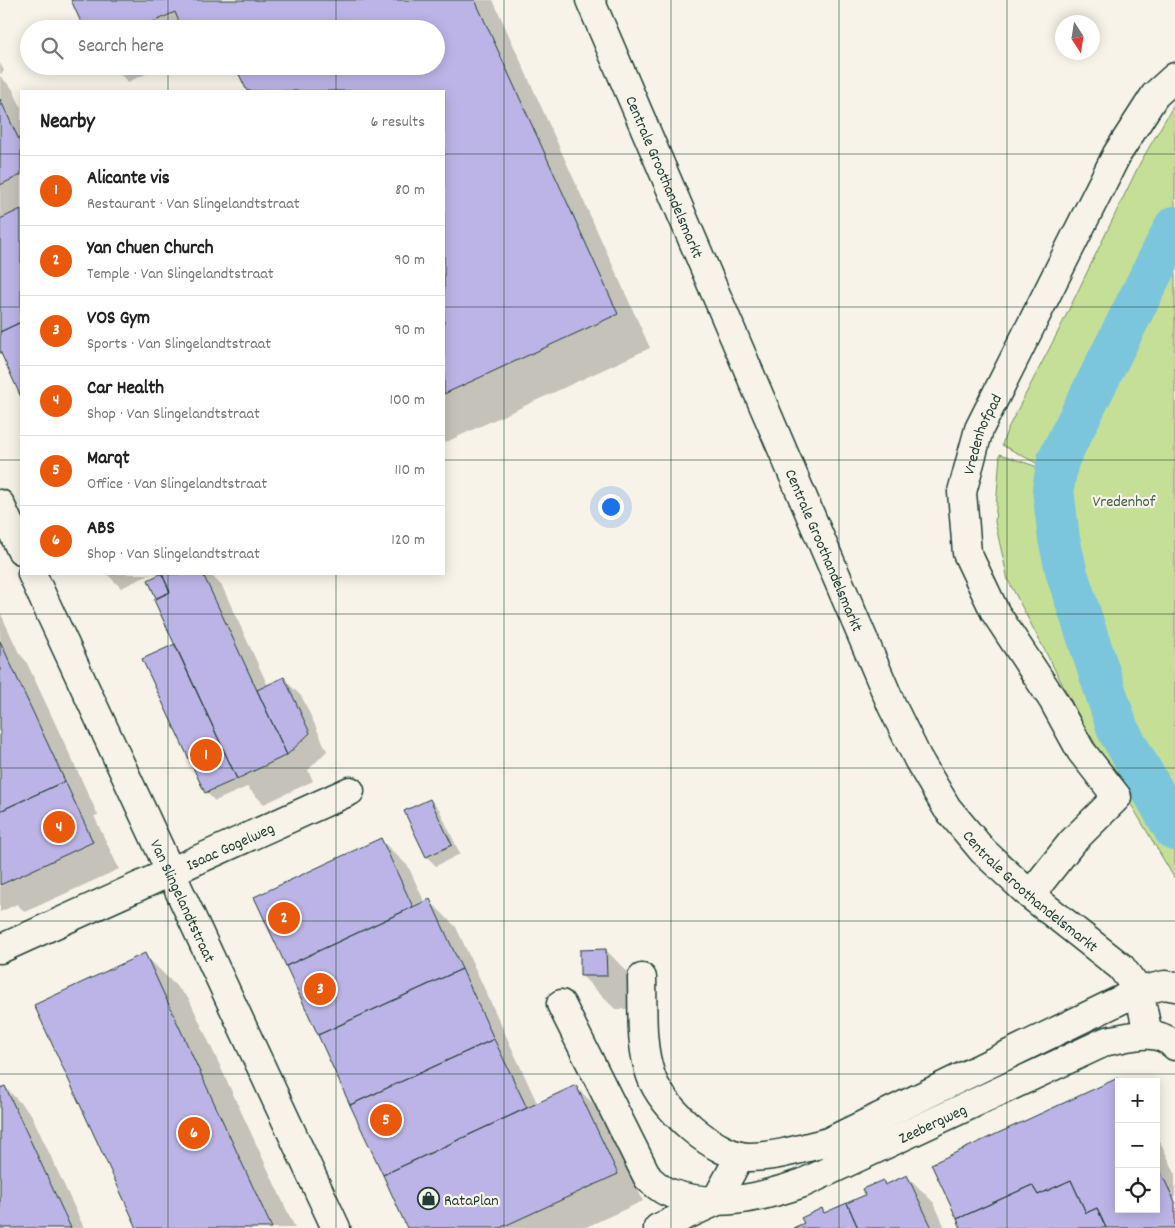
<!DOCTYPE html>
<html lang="en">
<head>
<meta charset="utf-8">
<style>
	:root { --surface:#fff; --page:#f2f2f2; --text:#222; --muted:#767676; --line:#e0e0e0; --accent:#ea580c }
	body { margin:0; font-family:Dekko,sans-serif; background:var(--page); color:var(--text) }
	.controls { position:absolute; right:15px; bottom:15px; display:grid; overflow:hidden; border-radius:0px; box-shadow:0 2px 12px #0003 }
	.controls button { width:45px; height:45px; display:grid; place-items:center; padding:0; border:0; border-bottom:1px solid var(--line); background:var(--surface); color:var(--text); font:25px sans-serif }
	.compass { position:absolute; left:1055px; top:15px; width:45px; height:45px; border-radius:50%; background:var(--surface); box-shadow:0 2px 12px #0003; rotate:168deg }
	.you { position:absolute; left:610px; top:506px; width:18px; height:18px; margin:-12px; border:4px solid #fff; border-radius:50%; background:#1a73e8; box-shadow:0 0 0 8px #1a73e833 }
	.badge { display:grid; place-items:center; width:32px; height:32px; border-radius:50%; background:var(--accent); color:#fff; font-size:16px; font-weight:700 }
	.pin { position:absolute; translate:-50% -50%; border:2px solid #fff; box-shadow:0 1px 5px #0006 }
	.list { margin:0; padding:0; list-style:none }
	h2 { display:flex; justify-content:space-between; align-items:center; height:65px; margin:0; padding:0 20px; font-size:21px }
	h2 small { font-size:16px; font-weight:400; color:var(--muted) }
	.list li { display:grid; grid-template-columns:32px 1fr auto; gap:15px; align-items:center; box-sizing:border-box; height:70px; padding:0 20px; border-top:1px solid var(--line) }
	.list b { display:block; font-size:19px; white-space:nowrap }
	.list p { margin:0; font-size:16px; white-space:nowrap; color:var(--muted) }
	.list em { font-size:16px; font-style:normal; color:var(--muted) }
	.icon { flex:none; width:28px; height:28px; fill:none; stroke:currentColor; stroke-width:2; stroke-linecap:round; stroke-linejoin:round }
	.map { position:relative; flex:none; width:1175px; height:1228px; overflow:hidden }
	.search { position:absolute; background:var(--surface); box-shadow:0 2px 12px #0003; left:20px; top:20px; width:425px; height:55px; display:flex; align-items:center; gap:12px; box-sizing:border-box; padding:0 18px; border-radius:28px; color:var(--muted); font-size:19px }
	.panel { position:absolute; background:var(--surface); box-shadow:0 2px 12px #0003; left:20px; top:90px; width:425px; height:485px; border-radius:0px }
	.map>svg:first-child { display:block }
	.green { fill:#c5df96; stroke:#728e65 }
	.shadow { fill:#0003 }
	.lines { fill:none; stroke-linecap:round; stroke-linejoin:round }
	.canal { stroke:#7cc6dd; stroke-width:42 }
	.building { fill:#bcb4e6; stroke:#1f3d34 }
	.minor-casing { stroke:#1f3d34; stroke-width:31 }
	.minor { stroke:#f7f3e8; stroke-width:28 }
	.grid { fill:none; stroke:#1f3d34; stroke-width:1; stroke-opacity:0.55 }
	.labels { text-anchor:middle; stroke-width:4.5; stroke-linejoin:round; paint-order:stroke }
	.street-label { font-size:16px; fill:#1f3d34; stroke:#f7f3e8 }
	.park-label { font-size:16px; fill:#405d48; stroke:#f7f3e8 }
	.poi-label { font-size:16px; fill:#1f3d34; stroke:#f7f3e8; text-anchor:start }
</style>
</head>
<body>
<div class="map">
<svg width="1175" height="1228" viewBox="0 0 1175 1228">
	<rect width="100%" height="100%" fill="#f7f3e8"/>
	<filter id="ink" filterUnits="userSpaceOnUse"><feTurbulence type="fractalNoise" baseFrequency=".02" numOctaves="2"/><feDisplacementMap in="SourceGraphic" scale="10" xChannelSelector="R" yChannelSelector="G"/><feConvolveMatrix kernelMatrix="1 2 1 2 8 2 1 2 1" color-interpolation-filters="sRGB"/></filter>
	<g filter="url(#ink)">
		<path class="green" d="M 1175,103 L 1175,879 L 1080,718 L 1008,580 L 995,522 L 1000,454 L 1055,473 L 1002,445 L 1007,430 L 1060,328 L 1140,163 Z"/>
		<path class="shadow" d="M 72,0 L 493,0 L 650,348 L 444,443 L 444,91 L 248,91 L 237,66 L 436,66 L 436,29 L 85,29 Z
			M 0,63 L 4,71 L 1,74 L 0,73 Z
			M 112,66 L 163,66 L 128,82 Z
			M 216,66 L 237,66 L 222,73 Z
			M 0,76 L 12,88 L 21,107 L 21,393 L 0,348 Z
			M 107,574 L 151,574 L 121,588 Z
			M 165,574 L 210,574 L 222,586 L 268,686 L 284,679 L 302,697 L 327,751 L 308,770 L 313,781 L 264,804 L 247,787 L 215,801 L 206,792 L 176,645 L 150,581 Z
			M 0,612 L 19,653 L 26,661 L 98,815 L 94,816 L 119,869 L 25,912 L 17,904 L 0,912 Z
			M 430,800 L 439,809 L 460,854 L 436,866 L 427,857 Z
			M 381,840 L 408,866 L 425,903 L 429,900 L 456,927 L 538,1105 L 576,1087 L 603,1113 L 643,1201 L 584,1228 L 409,1228 Z
			M 606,950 L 639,984 L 640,1009 L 615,1009 L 582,976 Z
			M 145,955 L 189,999 L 295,1228 L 138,1228 Z
			M 1117,1080 L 1120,1082 L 1119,1209 L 1156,1209 L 1156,1133 L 1175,1173 L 1175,1228 L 962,1228 Z
			M 5,1087 L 31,1114 L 84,1228 L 0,1228 L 0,1090 Z
			M 907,1176 L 934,1203 L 945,1228 L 796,1228 L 805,1224 L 821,1210 L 826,1214 L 866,1196 L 882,1182 L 887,1186 Z"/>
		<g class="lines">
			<path class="canal" d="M 1175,227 L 1058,460 L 1053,489 L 1059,539 L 1067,574 L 1118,730 L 1175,830"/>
		</g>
		<path class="building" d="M 71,0 L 475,0 L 618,314 L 444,394 L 444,91 L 247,91 L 235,66 L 436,66 L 436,29 L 218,29 L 217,26 L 212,29 L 182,29 L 175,12 L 138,29 L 84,29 Z
			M 0,99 L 21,144 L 21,175 L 0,185 Z
			M 21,209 L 21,322 L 0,332 L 0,219 Z
			M 21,322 L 21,397 L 0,351 L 0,332 Z
			M 160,574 L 162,574 L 170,592 L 156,598 L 148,580 Z
			M 162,574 L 203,574 L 287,755 L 237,779 L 154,600 L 170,592 Z
			M 0,641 L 65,781 L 0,811 Z
			M 175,644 L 237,779 L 205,793 L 142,659 Z
			M 284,677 L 310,733 L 287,755 L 257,690 Z
			M 65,781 L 93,842 L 0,885 L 0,811 Z
			M 430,799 L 452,845 L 426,857 L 404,811 Z
			M 381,838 L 413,907 L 286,966 L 254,897 Z
			M 430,899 L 462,969 L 318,1035 L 286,966 Z
			M 606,949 L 607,976 L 580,976 L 580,950 Z
			M 145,953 L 271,1226 L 272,1228 L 137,1228 L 34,1005 Z
			M 462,969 L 494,1039 L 350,1105 L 318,1035 Z
			M 494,1039 L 527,1108 L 383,1175 L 350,1105 Z
			M 1118,1078 L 1119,1209 L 1156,1209 L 1156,1162 L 1175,1202 L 1175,1228 L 1106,1228 L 1097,1208 L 1086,1213 L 1071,1180 L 1038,1195 L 1032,1185 L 957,1219 L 931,1164 Z
			M 576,1085 L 618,1174 L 500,1228 L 407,1228 L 383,1175 Z
			M 5,1086 L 71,1228 L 0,1228 L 0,1088 Z
			M 907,1175 L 932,1228 L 858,1228 L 847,1203 L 865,1195 L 862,1189 L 883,1180 L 885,1185 Z
			M 1071,1180 L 1086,1213 L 1097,1208 L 1106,1228 L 961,1228 L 957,1219 L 1032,1185 L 1038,1195 Z
			M 847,1203 L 858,1228 L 793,1228 L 804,1223 L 801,1218 L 822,1208 L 824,1213 Z"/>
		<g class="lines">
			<defs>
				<g id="minor">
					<path id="s1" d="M 590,0 L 892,706 L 918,759 L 947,808 L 983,851 L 1030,895 L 1121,967 L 1139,991 L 1148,1034"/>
					<path d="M 0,504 L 21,550"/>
					<path id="s2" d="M 32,574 L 336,1228"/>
					<path id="s3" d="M 1030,895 L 1072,842 L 1117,797 L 1081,751 L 1053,700 L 995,612 L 967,553 L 962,492 L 979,429 L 1117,154 L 1155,95 L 1175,77"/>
					<path id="s4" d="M 0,949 L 350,791"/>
					<path d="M 642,978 C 643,1010 640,1045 651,1076 C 661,1107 717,1158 750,1157 C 776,1157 804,1148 828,1142 L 1139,991 L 1165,985 L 1175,987"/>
					<path id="s5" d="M 561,1004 L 648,1178 C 654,1183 662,1191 670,1193 C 715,1209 760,1198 803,1183 L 1107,1041 C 1130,1037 1156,1027 1175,1046"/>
					<path d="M 658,1228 L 715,1202 L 740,1156"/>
				</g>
			</defs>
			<use href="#minor" class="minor-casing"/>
			<use href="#minor" class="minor"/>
		</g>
	</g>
	<path class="grid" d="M 168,0 L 168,29M 336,0 L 336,29M 504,0 L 504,1228M 671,0 L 671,1228M 839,0 L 839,1228M 1007,0 L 1007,1228M 168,66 L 168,91M 336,66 L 336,91M 0,154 L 21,154M 444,154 L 1175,154M 0,307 L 21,307M 444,307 L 1175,307M 0,460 L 21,460M 444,460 L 1175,460M 168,574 L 168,1228M 336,574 L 336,1228M 0,614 L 1175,614M 0,768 L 1175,768M 0,921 L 1175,921M 0,1074 L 1175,1074"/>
	<defs>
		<symbol id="shop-ring" viewBox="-11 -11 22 22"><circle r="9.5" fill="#f7f3e8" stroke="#1f3d34" stroke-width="1.5"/><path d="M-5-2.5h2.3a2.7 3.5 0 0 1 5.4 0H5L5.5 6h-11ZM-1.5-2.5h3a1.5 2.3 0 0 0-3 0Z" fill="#1f3d34"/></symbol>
	</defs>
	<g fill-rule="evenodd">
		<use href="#shop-ring" x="416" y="1186" width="25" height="25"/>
	</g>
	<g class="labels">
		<g class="street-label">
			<text dy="6" stroke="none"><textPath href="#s1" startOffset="192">Centrale Groothandelsmarkt</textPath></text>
			<text dy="6" stroke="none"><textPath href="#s3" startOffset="541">Vredenhofpad</textPath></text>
			<text dy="6" stroke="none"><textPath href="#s1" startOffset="598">Centrale Groothandelsmarkt</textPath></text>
			<text dy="6" stroke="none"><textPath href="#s4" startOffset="252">Isaac Gogelweg</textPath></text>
			<text dy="6" stroke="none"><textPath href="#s1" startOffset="1002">Centrale Groothandelsmarkt</textPath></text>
			<text dy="6" stroke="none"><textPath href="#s2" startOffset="360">Van Slingelandtstraat</textPath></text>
			<text dy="6" stroke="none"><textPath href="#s5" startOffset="500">Zeebergweg</textPath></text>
		</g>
		<g class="park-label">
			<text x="1124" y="506">Vredenhof</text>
		</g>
		<g class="poi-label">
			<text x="444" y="1205">RataPlan</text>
		</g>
	</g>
</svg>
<div class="controls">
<button>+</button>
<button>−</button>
<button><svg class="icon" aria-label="locate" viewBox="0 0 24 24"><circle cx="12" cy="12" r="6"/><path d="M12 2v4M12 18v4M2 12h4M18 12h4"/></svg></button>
</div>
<svg class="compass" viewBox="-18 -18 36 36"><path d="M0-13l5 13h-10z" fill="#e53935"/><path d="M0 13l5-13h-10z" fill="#767676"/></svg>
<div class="you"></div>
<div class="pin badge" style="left:206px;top:755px">1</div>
<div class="pin badge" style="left:284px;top:918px">2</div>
<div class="pin badge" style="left:320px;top:989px">3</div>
<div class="pin badge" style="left:59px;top:827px">4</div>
<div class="pin badge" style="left:386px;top:1120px">5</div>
<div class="pin badge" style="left:194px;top:1133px">6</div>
<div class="search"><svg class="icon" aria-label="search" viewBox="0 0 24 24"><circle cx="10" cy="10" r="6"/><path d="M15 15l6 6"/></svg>Search here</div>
<section class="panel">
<h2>Nearby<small>6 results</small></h2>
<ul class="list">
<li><span class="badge">1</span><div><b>Alicante vis</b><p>Restaurant · Van Slingelandtstraat</p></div><em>80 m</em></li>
<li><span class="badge">2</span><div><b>Yan Chuen Church</b><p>Temple · Van Slingelandtstraat</p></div><em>90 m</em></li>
<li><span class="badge">3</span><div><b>VOS Gym</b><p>Sports · Van Slingelandtstraat</p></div><em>90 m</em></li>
<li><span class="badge">4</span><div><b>Car Health</b><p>Shop · Van Slingelandtstraat</p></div><em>100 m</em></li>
<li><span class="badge">5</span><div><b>Marqt</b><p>Office · Van Slingelandtstraat</p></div><em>110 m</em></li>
<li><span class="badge">6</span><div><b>ABS</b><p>Shop · Van Slingelandtstraat</p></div><em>120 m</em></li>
</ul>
</section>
</div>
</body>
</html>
